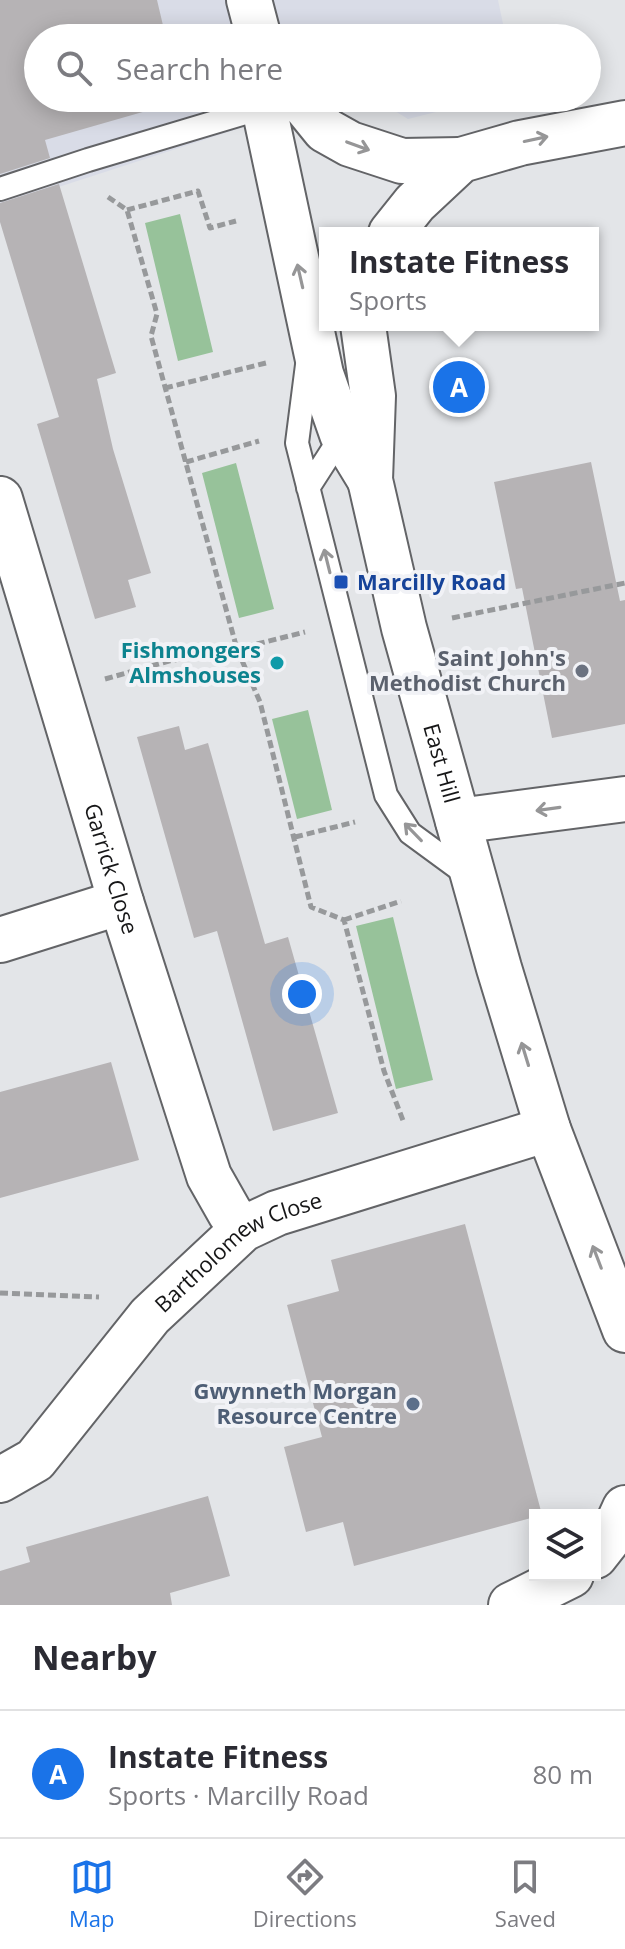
<!DOCTYPE html>
<html lang="en">
<head>
<meta charset="utf-8">
<style>
	:root { --surface:#fff; --page:#f7f7f7; --text:#2b2b33; --muted:#7c7c81; --line:#e1e1e2; --accent:#1a73e8 }
	body { margin:0; font-family:"Open Sans",sans-serif; background:var(--page); color:var(--text) }
	.controls { position:absolute; right:24px; bottom:24px; display:grid; overflow:hidden; border-radius:0px; box-shadow:0 4px 20px #0003 }
	.controls button { width:72px; height:72px; display:grid; place-items:center; padding:0; border:0; border-bottom:2px solid var(--line); background:var(--surface); color:var(--text); font:40px sans-serif }
	.you { position:absolute; left:302px; top:994px; width:28px; height:28px; margin:-20px; border:6px solid #fff; border-radius:50%; background:#1a73e8; box-shadow:0 0 0 12px #1a73e833 }
	.badge { display:grid; place-items:center; width:52px; height:52px; border-radius:50%; background:var(--accent); color:#fff; font-size:26px; font-weight:700 }
	.pin { position:absolute; translate:-50% -50%; border:4px solid #fff; box-shadow:0 2px 8px #0006 }
	.popup { position:absolute; left:319px; top:227px; width:280px; height:104px; box-sizing:border-box; display:grid; place-content:center; border-radius:0px; background:var(--surface); filter:drop-shadow(0 2px 6px #0005); font-size:26px; white-space:nowrap; color:var(--muted) }
	.popup b { font-size:30px; color:var(--text) }
	.popup::after { content:''; position:absolute; left:50%; top:100%; margin-left:-16px; border:16px solid transparent; border-top-color:var(--surface) }
	.list { margin:0; padding:0; list-style:none }
	h2 { display:flex; justify-content:space-between; align-items:center; height:104px; margin:0; padding:0 32px; font-size:34px }
	h2 small { font-size:26px; font-weight:400; color:var(--muted) }
	.list li { display:grid; grid-template-columns:52px 1fr auto; gap:24px; align-items:center; box-sizing:border-box; height:128px; padding:0 32px; border-top:2px solid var(--line) }
	.list b { display:block; font-size:30px; white-space:nowrap }
	.list p { margin:0; font-size:26px; white-space:nowrap; color:var(--muted) }
	.list em { font-size:26px; font-style:normal; color:var(--muted) }
	.icon { flex:none; width:44px; height:44px; fill:none; stroke:currentColor; stroke-width:2; stroke-linecap:round; stroke-linejoin:round }
	.map { position:relative; flex:none; width:625px; height:1605px; overflow:hidden }
	.search { position:absolute; background:var(--surface); box-shadow:0 4px 20px #0003; left:24px; right:24px; top:24px; height:88px; display:flex; align-items:center; gap:20px; box-sizing:border-box; padding:0 28px; border-radius:44px; color:var(--muted); font-size:30px }
	.sheet { height:232px; background:var(--surface) }
	nav { display:flex; justify-content:space-around; align-items:center; box-sizing:border-box; height:112px; border-top:2px solid var(--line); background:var(--surface); font-size:22px; color:var(--muted) }
	nav a { display:grid; justify-items:center; gap:4px }
	nav .on { color:var(--accent) }
	.map>svg:first-child { display:block }
	.built { fill:#d9dce7 }
	.green { fill:#97c29a }
	.building { fill:#b6b3b5 }
	.lines { fill:none; stroke-linecap:round; stroke-linejoin:round }
	.service-casing { stroke:#636467; stroke-width:26 }
	.minor-casing { stroke:#636467; stroke-width:48 }
	.primary-casing { stroke:#636467; stroke-width:48 }
	.trunk-casing { stroke:#636467; stroke-width:48 }
	.path { stroke:#97999b; stroke-width:5; stroke-dasharray:8 4; stroke-linecap:butt }
	.service { stroke:#fff; stroke-width:22 }
	.minor { stroke:#fff; stroke-width:44 }
	.primary { stroke:#fff; stroke-width:44 }
	.trunk { stroke:#fff; stroke-width:44 }
	.oneway { stroke:#969697 }
	.transit-dot { fill:#1a4fb4; stroke:#f1f2f6; stroke-width:3 }
	.culture-dot { fill:#0f9aa8; stroke:#f1f2f6; stroke-width:3 }
	.worship-dot { fill:#6b7280; stroke:#f1f2f6; stroke-width:3 }
	.service-dot { fill:#5c6f8a; stroke:#f1f2f6; stroke-width:3 }
	.labels { text-anchor:middle; stroke-width:8; stroke-linejoin:round; paint-order:stroke }
	.transit-label { font-size:22px; font-weight:bold; fill:#164399; stroke:#f1f2f6; text-anchor:start }
	.culture-label { font-size:22px; font-weight:bold; fill:#0d838f; stroke:#f1f2f6; text-anchor:end }
	.worship-label { font-size:22px; font-weight:bold; fill:#5b616d; stroke:#f1f2f6; text-anchor:end }
	.street-label { font-size:22px; fill:#161617; stroke:#f1f2f6 }
	.service-label { font-size:22px; font-weight:bold; fill:#4e5e75; stroke:#f1f2f6; text-anchor:end }
</style>
</head>
<body>
<div class="map">
<svg width="625" height="1605" viewBox="0 0 625 1605">
	<rect width="100%" height="100%" fill="#e3e5e8"/>
	<path class="built" d="M 0,0 L 498,0 L 506,38 L 38,38 L 38,98 L 333,98 L 0,206 Z
		M 374,98 L 492,98 L 408,119 Z"/>
	<path class="green" d="M 180,214 L 213,352 L 178,361 L 145,223 Z
		M 236,463 L 274,609 L 239,618 L 202,473 Z
		M 308,710 L 332,810 L 297,819 L 272,719 Z
		M 393,917 L 433,1080 L 396,1089 L 356,926 Z"/>
	<path class="building" d="M 0,0 L 157,0 L 166,38 L 38,38 L 38,98 L 180,98 L 181,101 L 45,140 L 50,158 L 0,174 Z
		M 59,184 L 116,373 L 97,379 L 113,449 L 151,573 L 128,580 L 136,607 L 95,619 L 37,424 L 59,417 L 0,222 L 0,203 Z
		M 591,462 L 620,601 L 625,600 L 625,724 L 552,738 L 522,588 L 516,589 L 494,482 Z
		M 179,726 L 185,750 L 208,743 L 265,944 L 288,937 L 338,1113 L 273,1131 L 217,931 L 194,938 L 137,737 Z
		M 111,1062 L 139,1160 L 0,1198 L 0,1092 Z
		M 465,1224 L 542,1515 L 354,1566 L 343,1522 L 306,1532 L 284,1447 L 322,1437 L 287,1305 L 339,1291 L 331,1260 Z
		M 208,1496 L 230,1576 L 170,1593 L 172,1605 L 0,1605 L 0,1571 L 30,1562 L 26,1547 Z"/>
	<g class="lines">
		<defs>
			<path id="service" d="M 0,189 L 88,160 L 262,108
				M 307,365 L 297,443 L 386,795 L 410,833 L 470,877
				M 308,488 L 344,432"/>
			<g id="minor">
				<path id="s1" d="M 0,499 L 121,902 L 209,1176 L 230,1213 L 243,1229"/>
				<path d="M 458,821 L 625,799"/>
				<path d="M 0,940 L 121,902"/>
				<path id="s2" d="M 0,1480 L 35,1460 L 150,1316 L 243,1229 L 277,1213 L 548,1129"/>
			</g>
			<path id="primary" d="M 249,0 L 259,38
				M 262,98 L 321,374 L 342,434 L 370,480
				M 299,98 L 325,130 L 350,144 L 402,161 L 461,160"/>
			<g id="trunk">
				<path d="M 391,233 L 415,203 L 461,160 L 520,143 L 625,123"/>
				<path id="s3" d="M 363,325 L 373,396 L 370,480 L 404,628 L 499,968 L 548,1129 L 625,1330"/>
				<path d="M 595,1556 L 614,1532 L 625,1508"/>
				<path d="M 511,1605 L 571,1575"/>
			</g>
		</defs>
		<use href="#service" class="service-casing"/>
		<use href="#minor" class="minor-casing"/>
		<use href="#primary" class="primary-casing"/>
		<use href="#trunk" class="trunk-casing"/>
		<path class="path" d="M 108,197 L 127,210 L 157,314 L 151,336 L 237,649 L 260,702 L 311,907 L 344,920 L 384,1071 L 404,1123
			M 127,210 L 198,191 L 210,228 L 236,221
			M 165,388 L 266,363
			M 186,462 L 259,441
			M 452,618 L 625,583
			M 105,679 L 169,661 L 237,649 L 305,632
			M 295,837 L 355,822
			M 344,920 L 401,901
			M 0,1293 L 99,1297"/>
		<use href="#service" class="service"/>
		<use href="#minor" class="minor"/>
		<use href="#primary" class="primary"/>
		<use href="#trunk" class="trunk"/>
	</g>
	<defs><path id="oneway-shaft" d="M-6 0H5M1.5-3L5.5 0L1.5 3" fill="none" stroke-width="1.6" stroke-linecap="round" stroke-linejoin="round" transform="scale(2)"/></defs>
	<g class="oneway">
		<use href="#oneway-shaft" transform="translate(536 139) rotate(-12)"/>
		<use href="#oneway-shaft" transform="translate(358 146) rotate(20)"/>
		<use href="#oneway-shaft" transform="translate(300 276) rotate(-103)"/>
		<use href="#oneway-shaft" transform="translate(327 561) rotate(-104)"/>
		<use href="#oneway-shaft" transform="translate(548 809) rotate(172)"/>
		<use href="#oneway-shaft" transform="translate(413 832) rotate(-134)"/>
		<use href="#oneway-shaft" transform="translate(525 1054) rotate(-107)"/>
		<use href="#oneway-shaft" transform="translate(597 1257) rotate(-111)"/>
	</g>
	<rect class="transit-dot" x="333" y="574" width="16" height="16" rx="4"/>
	<circle class="culture-dot" cx="277" cy="663" r="8"/>
	<circle class="worship-dot" cx="582" cy="671" r="8"/>
	<circle class="service-dot" cx="413" cy="1404" r="8"/>
	<g class="labels">
		<g class="transit-label">
			<text x="357" y="590">Marcilly Road</text>
		</g>
		<g class="culture-label">
			<text x="261" y="658">Fishmongers<tspan x="261" dy="25">Almshouses</tspan></text>
		</g>
		<g class="worship-label">
			<text x="566" y="666">Saint John's<tspan x="566" dy="25">Methodist Church</tspan></text>
		</g>
		<g class="street-label">
			<text dy="8" stroke="none"><textPath href="#s3" startOffset="448">East Hill</textPath></text>
			<text dy="8" stroke="none"><textPath href="#s1" startOffset="386">Garrick Close</textPath></text>
			<text dy="8" stroke="none"><textPath href="#s2" startOffset="336">Bartholomew Close</textPath></text>
		</g>
		<g class="service-label">
			<text x="397" y="1399">Gwynneth Morgan<tspan x="397" dy="25">Resource Centre</tspan></text>
		</g>
	</g>
</svg>
<div class="controls">
<button><svg class="icon" aria-label="layers" viewBox="0 0 24 24"><path d="M12 4l9 5-9 5-9-5zM3 14l9 5 9-5"/></svg></button>
</div>
<div class="you"></div>
<div class="pin badge" style="left:459px;top:387px">A</div>
<div class="popup"><b>Instate Fitness</b>Sports</div>
<div class="search"><svg class="icon" aria-label="search" viewBox="0 0 24 24"><circle cx="10" cy="10" r="6"/><path d="M15 15l6 6"/></svg>Search here</div>
</div>
<section class="sheet">
<h2>Nearby<small></small></h2>
<ul class="list">
<li><span class="badge">A</span><div><b>Instate Fitness</b><p>Sports · Marcilly Road</p></div><em>80 m</em></li>
</ul>
</section>
<nav>
<a class="on"><svg class="icon" aria-label="map" viewBox="0 0 24 24"><path d="M3 6l6-2 6 2 6-2v14l-6 2-6-2-6 2zM9 4v14M15 6v14"/></svg>Map</a>
<a><svg class="icon" aria-label="directions" viewBox="0 0 24 24"><path d="M12 3l9 9-9 9-9-9zM9 14v-3h6M13 9l2 2-2 2"/></svg>Directions</a>
<a><svg class="icon" aria-label="saved" viewBox="0 0 24 24"><path d="M7 4h10v16l-5-4-5 4z"/></svg>Saved</a>
</nav>
</body>
</html>
